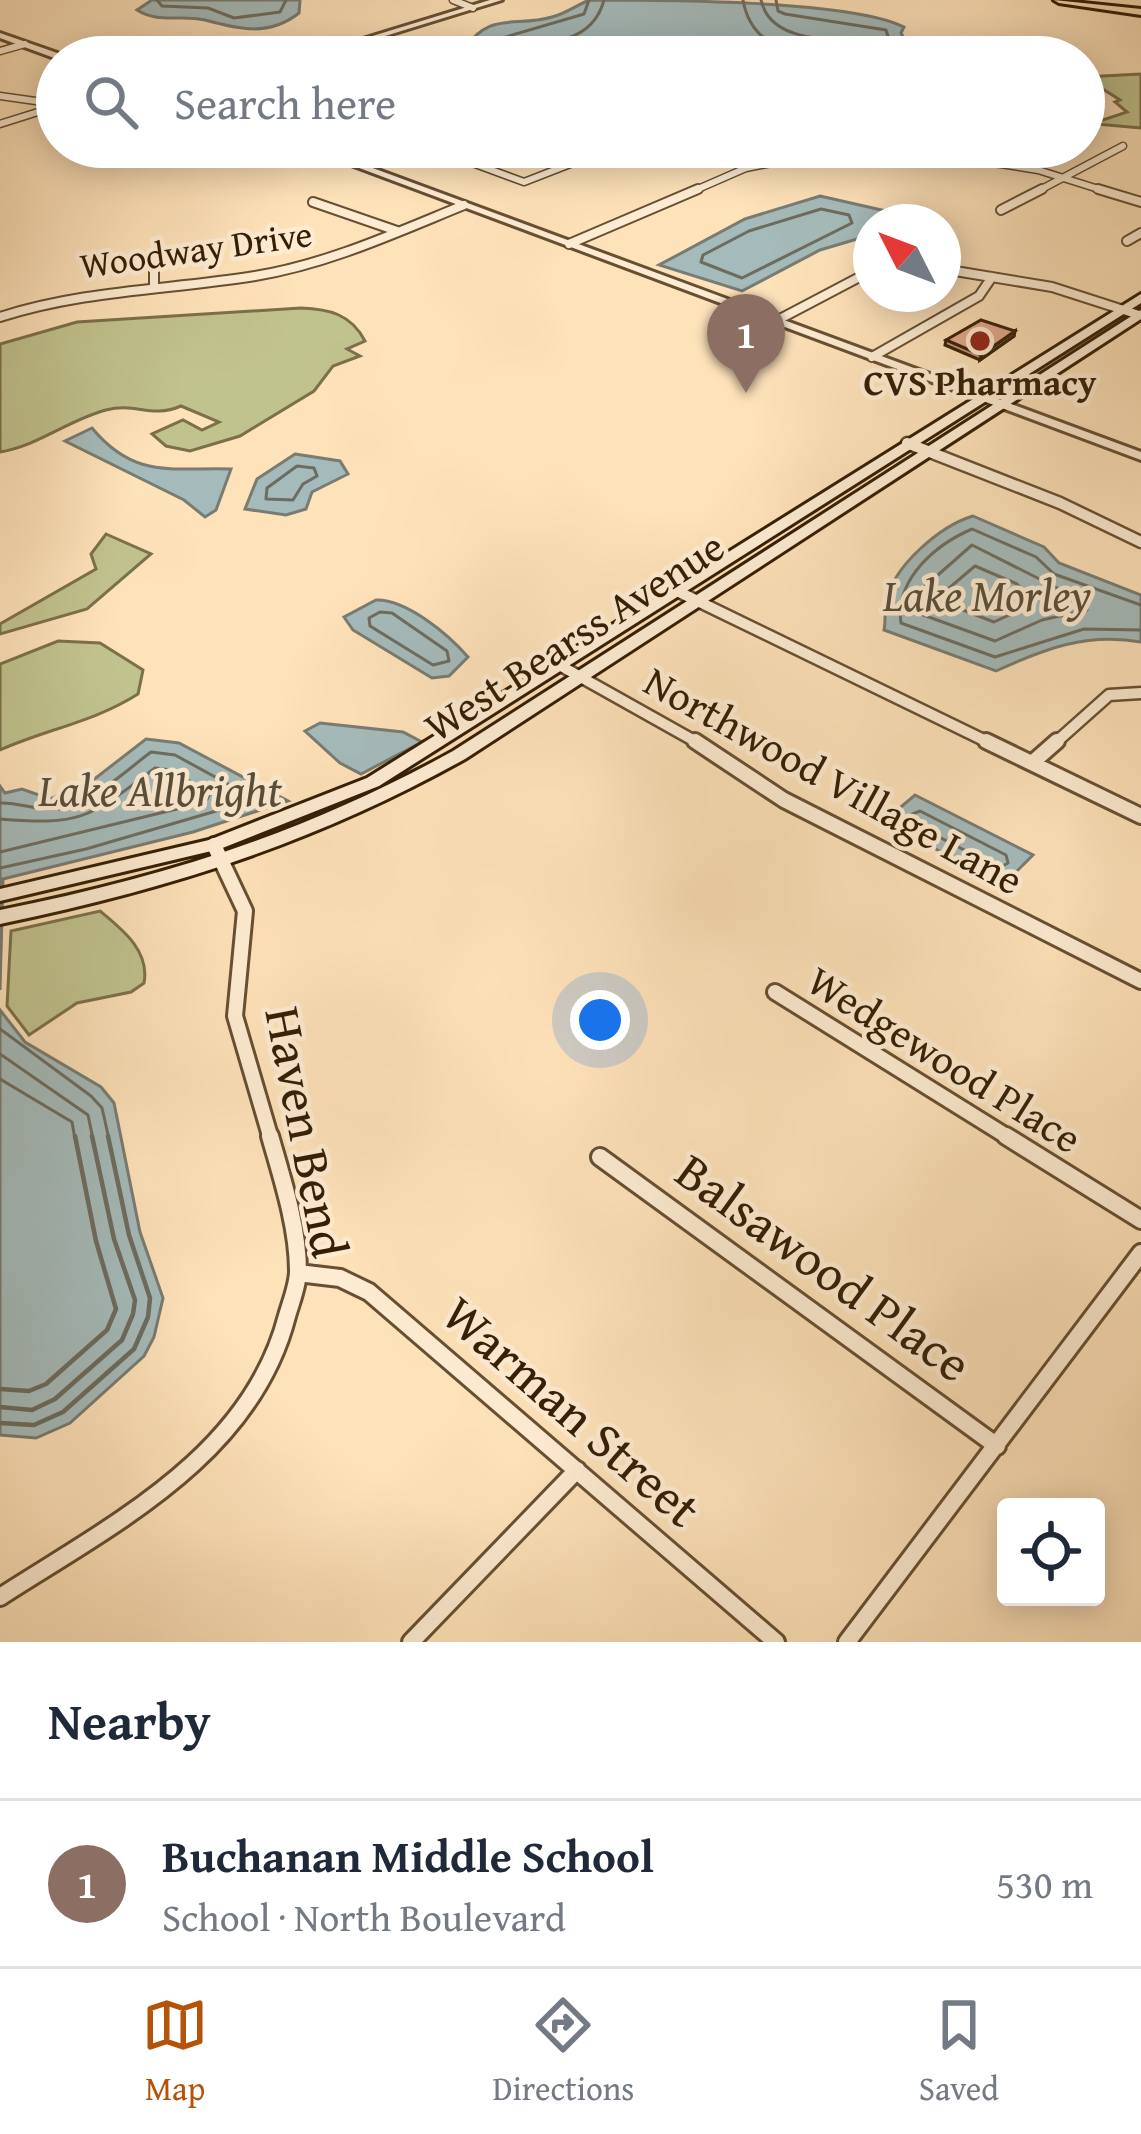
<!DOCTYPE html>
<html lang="en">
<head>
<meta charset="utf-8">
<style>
	:root { --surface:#fff; --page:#f6f6f7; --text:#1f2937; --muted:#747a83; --line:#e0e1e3; --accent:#b45309 }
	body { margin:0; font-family:"Gentium Book Plus",serif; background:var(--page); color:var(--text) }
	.controls { position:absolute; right:36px; bottom:36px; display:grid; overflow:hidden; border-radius:12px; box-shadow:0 6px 30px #0003 }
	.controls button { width:108px; height:108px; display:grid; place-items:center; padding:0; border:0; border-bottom:3px solid var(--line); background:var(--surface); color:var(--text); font:60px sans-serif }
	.compass { position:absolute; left:853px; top:204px; width:108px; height:108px; border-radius:50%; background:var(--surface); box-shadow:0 6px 30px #0003; rotate:312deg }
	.you { position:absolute; left:600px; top:1020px; width:42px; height:42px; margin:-30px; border:9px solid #fff; border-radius:50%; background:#1a73e8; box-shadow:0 0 0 18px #1a73e833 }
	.badge { display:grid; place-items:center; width:78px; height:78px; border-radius:50%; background:var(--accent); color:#fff; font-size:39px; font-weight:700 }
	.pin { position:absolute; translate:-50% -99px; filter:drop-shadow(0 3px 6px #0008) }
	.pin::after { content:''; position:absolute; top:63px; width:42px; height:36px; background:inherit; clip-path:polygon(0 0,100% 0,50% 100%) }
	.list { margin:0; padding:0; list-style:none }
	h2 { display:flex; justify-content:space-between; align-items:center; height:156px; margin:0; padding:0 48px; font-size:51px }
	h2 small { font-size:39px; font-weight:400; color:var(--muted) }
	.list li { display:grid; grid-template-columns:78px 1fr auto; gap:36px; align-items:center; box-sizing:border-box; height:168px; padding:0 48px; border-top:3px solid var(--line) }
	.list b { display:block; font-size:45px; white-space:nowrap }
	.list p { margin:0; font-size:39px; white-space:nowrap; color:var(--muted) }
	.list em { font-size:39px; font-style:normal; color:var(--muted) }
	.icon { flex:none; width:66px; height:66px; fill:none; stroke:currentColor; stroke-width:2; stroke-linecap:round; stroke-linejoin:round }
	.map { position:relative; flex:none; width:1141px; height:1642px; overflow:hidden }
	.search { position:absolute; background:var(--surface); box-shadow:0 6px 30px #0003; left:36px; right:36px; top:36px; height:132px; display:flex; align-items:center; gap:30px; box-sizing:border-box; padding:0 42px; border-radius:66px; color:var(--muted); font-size:45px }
	.sheet { height:324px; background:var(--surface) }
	nav { display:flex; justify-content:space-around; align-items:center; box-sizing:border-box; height:168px; border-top:3px solid var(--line); background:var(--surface); font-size:33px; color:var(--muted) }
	nav a { display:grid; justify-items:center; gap:6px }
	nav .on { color:var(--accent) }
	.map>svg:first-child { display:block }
	.green { fill:#c1c38f; stroke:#7b704a; stroke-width:3 }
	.water { fill:#a5bbbb; stroke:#787c72; stroke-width:3 }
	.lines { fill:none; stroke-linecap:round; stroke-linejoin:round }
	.shore-far1 { stroke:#6d6c60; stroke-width:3 }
	.shore { stroke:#6d6c60; stroke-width:4.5 }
	.minor-far4-casing { stroke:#674f32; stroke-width:9 }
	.minor-far3-casing { stroke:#674f32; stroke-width:12 }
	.minor-far2-casing { stroke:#674f32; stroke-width:15 }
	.minor-far1-casing { stroke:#674f32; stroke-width:20 }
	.minor-casing { stroke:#674f32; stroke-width:22 }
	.tertiary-casing { stroke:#674f32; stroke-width:6 }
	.secondary-casing { stroke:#351e04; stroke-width:6 }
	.primary-casing { stroke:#351e04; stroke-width:6 }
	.minor-far4 { stroke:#feecd2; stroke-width:6 }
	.minor-far3 { stroke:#feecd2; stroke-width:8 }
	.minor-far2 { stroke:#feecd2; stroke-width:10 }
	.minor-far1 { stroke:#feecd2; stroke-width:14 }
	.minor { stroke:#feecd2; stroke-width:16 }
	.tertiary { fill:#feecd2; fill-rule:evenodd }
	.secondary { fill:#feecd2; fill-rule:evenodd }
	.primary { fill:#fee2ba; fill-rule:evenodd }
	.wall { fill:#c3917b; stroke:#351e04; stroke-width:3 }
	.shaded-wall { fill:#9f7664; stroke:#351e04; stroke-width:3 }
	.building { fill:#e3a98f; stroke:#351e04; stroke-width:3 }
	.poi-dot { fill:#8f2418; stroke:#feecd2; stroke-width:4.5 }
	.labels { text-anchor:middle; stroke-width:9; stroke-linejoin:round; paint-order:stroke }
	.far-street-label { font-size:36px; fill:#351e04; stroke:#feecd2 }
	.far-poi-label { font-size:36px; font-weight:bold; fill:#351e04; stroke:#feecd2 }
	.street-label { font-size:42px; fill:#351e04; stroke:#feecd2 }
	.water-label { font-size:45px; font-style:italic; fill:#574d3b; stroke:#feecd2 }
	.near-street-label { font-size:51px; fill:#351e04; stroke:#feecd2 }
</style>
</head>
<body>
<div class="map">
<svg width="1141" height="1642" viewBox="0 0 1141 1642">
	<rect width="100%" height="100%" fill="#fee2ba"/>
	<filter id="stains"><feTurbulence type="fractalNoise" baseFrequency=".00167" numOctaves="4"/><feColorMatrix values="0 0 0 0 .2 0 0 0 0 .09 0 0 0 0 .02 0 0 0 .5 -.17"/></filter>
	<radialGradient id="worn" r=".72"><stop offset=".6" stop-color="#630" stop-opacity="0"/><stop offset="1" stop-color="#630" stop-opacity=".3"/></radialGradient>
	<path class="green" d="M 1141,74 L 1141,128 L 1084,123 L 1084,117 L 1103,120 L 1127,112 L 1115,102 L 1120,100 L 1084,77 Z
		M 301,308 C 329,309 351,314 365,341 L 347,349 L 360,356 L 333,366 L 314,391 L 240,436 L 190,451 L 166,446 L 152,434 L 183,420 L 202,430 L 219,422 L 181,406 C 151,419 136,402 106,410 C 68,420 38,446 0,452 L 0,344 L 77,322 Z
		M 106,534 L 151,554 L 87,609 L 0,634 L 0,624 L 96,569 L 91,554 Z
		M 58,641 L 100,643 L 143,670 L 138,694 C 94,722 47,729 0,750 L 0,664 Z
		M 100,911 C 123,930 150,951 144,983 L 131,992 L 77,1003 L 29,1035 L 7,1006 L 11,931 Z"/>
	<path class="water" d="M 152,0 L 300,0 L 299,13 C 269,37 238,29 205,20 C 181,14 159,24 137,10 Z
		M 589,0 C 658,0 851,0 904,27 L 901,33 L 910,50 L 900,57 L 477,57 L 463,51 C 489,10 515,28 552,17 C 565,14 577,5 589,0 Z
		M 820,196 L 917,218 L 915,222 L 871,222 L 871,235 L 820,250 L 742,291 L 659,265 L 745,219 Z
		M 92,428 C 135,480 173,467 231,469 L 216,510 L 205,517 L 184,500 L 65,441 Z
		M 295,454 L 340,461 L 348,474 L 312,492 L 306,509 L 286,515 L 245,509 L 257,479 Z
		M 973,516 L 1044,547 L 1059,563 L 1141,595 L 1141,642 C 1087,632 1044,649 996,671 L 884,630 C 886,621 884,610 886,602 C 893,566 940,526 973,516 Z
		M 376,600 C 406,599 448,634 468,657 L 449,676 L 432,678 L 353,630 L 344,617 Z
		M 320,723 L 403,732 L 422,742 L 361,774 L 340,763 L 305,731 Z
		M 146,739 L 179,743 L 288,801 L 193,832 L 3,879 L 0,990 L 0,786 L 5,793 L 22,789 L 50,799 L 88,784 Z
		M 915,795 L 1033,855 L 1004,884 L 883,822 Z
		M 0,1010 L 25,1042 L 101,1087 L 114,1103 L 140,1232 L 163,1298 L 154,1337 L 144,1356 L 70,1423 L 36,1438 L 0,1435 Z"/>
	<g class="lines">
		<path class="shore-far1" d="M 157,0 L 162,6 L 208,8 L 234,18 L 280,12 L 286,0
			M 743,0 C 753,56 803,51 849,57
			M 761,0 C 771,45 835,38 873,43 L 879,57
			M 776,0 L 778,11 L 785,14 L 886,30 L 894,57
			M 477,57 L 479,48 L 492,41 L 584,14 L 589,0
			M 493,57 C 533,38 590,52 604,0
			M 821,209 L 849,215 L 852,223 L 742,278 L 701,262 L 703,255 L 749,231 Z
			M 297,466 L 314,468 L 317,476 L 303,484 L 293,500 L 266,499 L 267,488 Z
			M 972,545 L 1085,602 L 1087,610 L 1042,620 L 995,641 L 915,612 L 922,589 Z
			M 975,566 L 1017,584 L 1031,598 L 1031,605 L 994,622 L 942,602 L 942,594 Z
			M 1141,605 L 1054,574 L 1036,557 L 972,529 C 935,545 895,579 901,623 L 995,657 L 1084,629 L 1141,630
			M 380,612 L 392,613 L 447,651 L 449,661 L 433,665 L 370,626 L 369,618 Z
			M 0,803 C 19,802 41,812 58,809 C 94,802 123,773 151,752 L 175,755 L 250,796 L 247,802 L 86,849 L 0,868
			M 920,811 L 1006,855 L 1008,863 L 999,868 L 912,823 L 910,815 Z
			M 0,819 C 83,826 90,817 155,768 L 171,770 L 210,793 L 207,799 L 185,807 L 0,852
			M 0,1029 L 91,1096 L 102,1108 L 109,1139
			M 0,1054 L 88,1115 L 93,1139
			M 0,1079 L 72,1122 L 75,1139"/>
		<path class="shore" d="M 0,1389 L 29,1391 L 46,1384 L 107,1330 L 116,1309 L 96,1241 L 75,1136
			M 0,1407 L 32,1410 L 55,1399 L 122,1340 L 133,1314 L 135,1300 L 114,1239 L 92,1136
			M 0,1423 L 34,1425 L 63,1412 L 134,1349 L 148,1317 L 150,1298 L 129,1235 L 108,1136"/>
		<defs>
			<path id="minor-far4" d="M 453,0 L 473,8
				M 353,43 L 393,57
				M 0,51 L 25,44
				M 0,96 L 57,104
				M 0,124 L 57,106
				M 429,147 L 524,182 L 614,147
				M 691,192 L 746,168 L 782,161 L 994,163 L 1038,170 L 1108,192
				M 1036,192 L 1123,146"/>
			<path id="minor-far3" d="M 1098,189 L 1141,202
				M 313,202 L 397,231
				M 1001,210 L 1042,189
				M 1127,241 L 1141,233
				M 569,244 L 698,189
				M 154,263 L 154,285
				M 943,269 L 1052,287 L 1139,315
				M 0,317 C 84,290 168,290 255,276 C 328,264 395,233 464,205
				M 776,321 L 871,271
				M 872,357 L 979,296 L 992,277"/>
			<path id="minor-far2" d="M 907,443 L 1060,503 L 1141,542
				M 677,591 L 992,744
				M 561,666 L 700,744
				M 1054,744 L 1109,695 L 1141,693"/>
			<path id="minor-far1" d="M 695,741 L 784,800 L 1141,981
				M 986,741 L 1141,816
				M 1032,763 L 1057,741
				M 214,845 L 245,911 L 235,1016 L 271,1139
				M 775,992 L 1011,1139"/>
			<path id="minor" d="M 1006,1136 L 1141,1220
				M 600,1157 L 997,1446
				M 298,1273 L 340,1278 L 369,1292 L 776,1642
				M 0,1597 C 113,1524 251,1456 287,1316 C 291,1302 298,1285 298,1271 C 298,1227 282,1178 270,1136
				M 411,1642 L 577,1470
				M 847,1642 L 1141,1253"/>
			<path id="tertiary" d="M 490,0 L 502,0 L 317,57 L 304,57 Z
				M 0,33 L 63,55 L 64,57 L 57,59 L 0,38 Z
				M 303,147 L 316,147 L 1141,452 L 1141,460 Z"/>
			<path id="secondary" d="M 1141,294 L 1141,303 L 379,786 L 220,849 L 0,901 L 0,889 L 209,840 L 367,778 Z
				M 1141,310 L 1141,319 L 465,759 C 314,843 169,889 0,924 L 0,910 C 165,877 305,833 453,751 Z"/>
			<path id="primary" d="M 1054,0 L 1141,9 L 1141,15 L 1059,3 Z"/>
		</defs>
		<use href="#minor-far4" class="minor-far4-casing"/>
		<use href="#minor-far3" class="minor-far3-casing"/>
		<use href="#minor-far2" class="minor-far2-casing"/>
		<use href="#minor-far1" class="minor-far1-casing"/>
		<use href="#minor" class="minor-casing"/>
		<use href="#tertiary" class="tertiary-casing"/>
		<use href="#secondary" class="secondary-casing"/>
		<use href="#primary" class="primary-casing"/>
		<use href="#minor-far4" class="minor-far4"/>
		<use href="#minor-far3" class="minor-far3"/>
		<use href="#minor-far2" class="minor-far2"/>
		<use href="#minor-far1" class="minor-far1"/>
		<use href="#minor" class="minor"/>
		<use href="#tertiary" class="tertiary"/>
		<use href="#secondary" class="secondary"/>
		<use href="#primary" class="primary"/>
	</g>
	<path class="wall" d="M 1015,331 L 1014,336 L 980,360 L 945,345 L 946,340 Z"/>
	<path class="shaded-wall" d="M 1015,331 L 1014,336 L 980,360 L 981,355 Z"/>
	<path class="building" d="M 981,320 L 1015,331 L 981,355 L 946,340 Z"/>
	<circle class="poi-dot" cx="980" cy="341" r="12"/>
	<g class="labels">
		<g class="far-street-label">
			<text transform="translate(196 249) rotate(-8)" y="13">Woodway Drive</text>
		</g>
		<g class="far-poi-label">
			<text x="980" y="395">CVS Pharmacy</text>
		</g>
		<g class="street-label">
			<text transform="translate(574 636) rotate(-33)" y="15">West Bearss Avenue</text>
			<text transform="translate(834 780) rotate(29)" y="15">Northwood Village Lane</text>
			<text transform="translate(945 1059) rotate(32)" y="15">Wedgewood Place</text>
		</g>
		<g class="water-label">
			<text x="987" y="611">Lake Morley</text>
			<text x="160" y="806">Lake Allbright</text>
		</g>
		<g class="near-street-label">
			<text transform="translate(307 1132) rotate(79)" y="18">Haven Bend</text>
			<text transform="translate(824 1267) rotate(36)" y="18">Balsawood Place</text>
			<text transform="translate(572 1411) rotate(41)" y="18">Warman Street</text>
		</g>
	</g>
	<rect width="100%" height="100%" filter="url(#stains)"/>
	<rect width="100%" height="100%" fill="url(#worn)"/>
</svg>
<div class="controls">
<button><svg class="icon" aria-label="locate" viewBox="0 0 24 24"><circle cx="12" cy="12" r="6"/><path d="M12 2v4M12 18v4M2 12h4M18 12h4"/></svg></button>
</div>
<svg class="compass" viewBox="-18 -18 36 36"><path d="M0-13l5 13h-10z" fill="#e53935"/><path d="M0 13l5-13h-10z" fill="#747a83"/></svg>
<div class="you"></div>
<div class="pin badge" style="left:746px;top:393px;background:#8d6e63">1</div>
<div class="search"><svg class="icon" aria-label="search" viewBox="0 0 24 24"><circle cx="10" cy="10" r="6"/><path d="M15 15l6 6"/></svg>Search here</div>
</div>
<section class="sheet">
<h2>Nearby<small></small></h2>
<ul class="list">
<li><span class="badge" style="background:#8d6e63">1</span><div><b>Buchanan Middle School</b><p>School · North Boulevard</p></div><em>530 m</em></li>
</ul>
</section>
<nav>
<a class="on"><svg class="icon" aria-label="map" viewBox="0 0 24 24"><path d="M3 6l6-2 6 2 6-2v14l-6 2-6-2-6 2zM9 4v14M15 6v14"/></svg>Map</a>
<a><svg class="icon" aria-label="directions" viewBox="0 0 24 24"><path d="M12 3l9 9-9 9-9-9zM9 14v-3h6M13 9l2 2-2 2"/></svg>Directions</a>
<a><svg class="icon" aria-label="saved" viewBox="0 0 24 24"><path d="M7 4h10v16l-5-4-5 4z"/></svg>Saved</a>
</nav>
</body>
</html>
